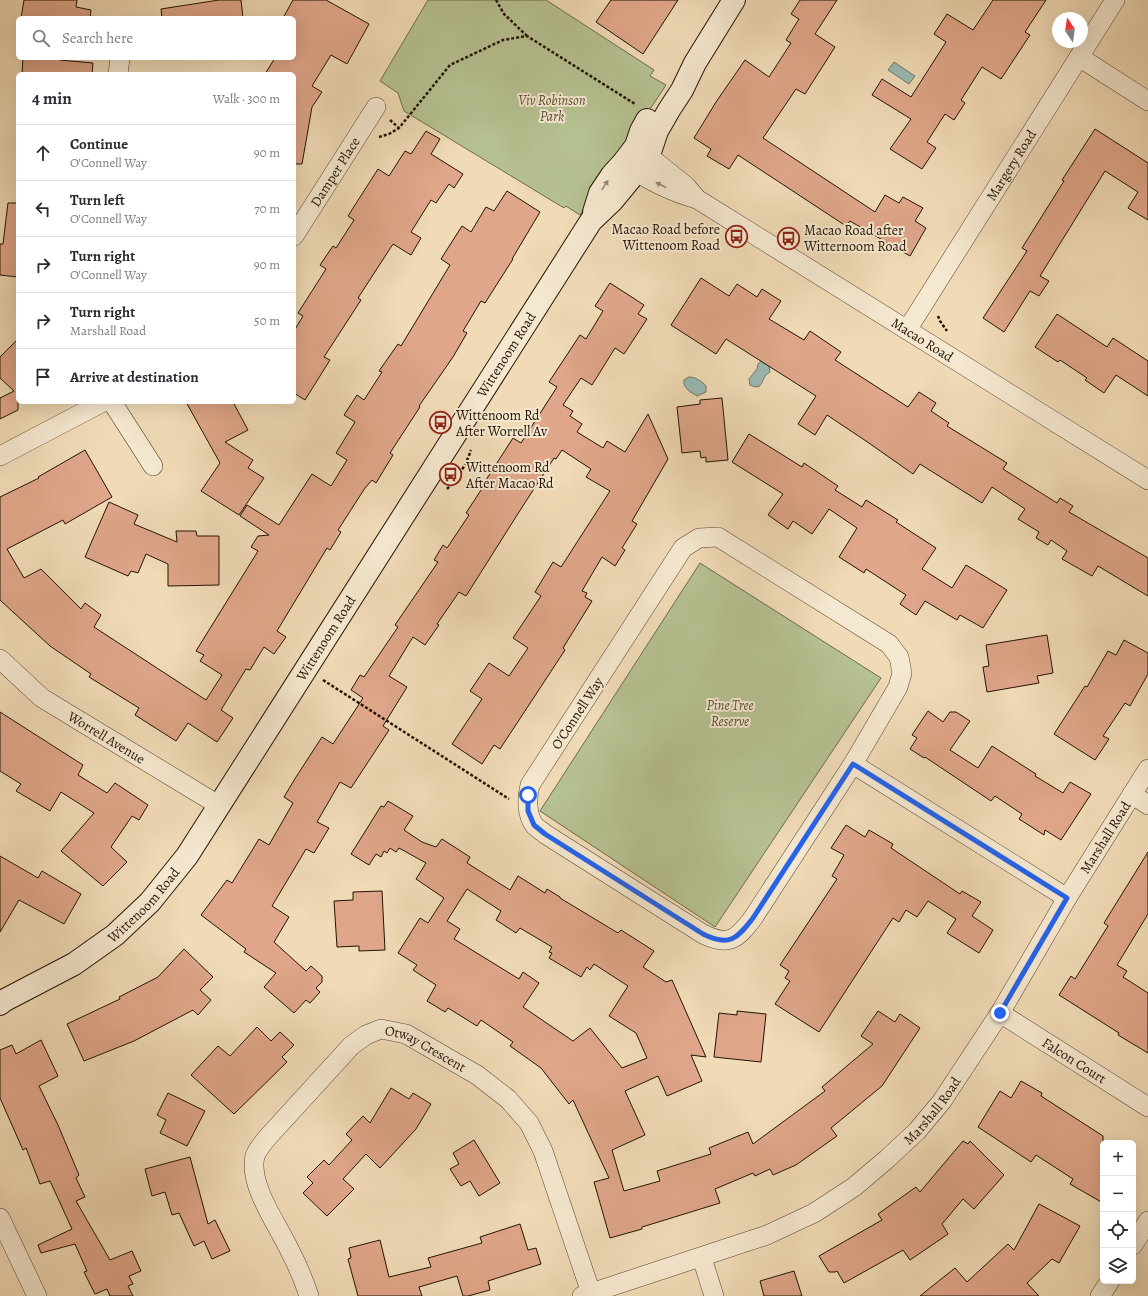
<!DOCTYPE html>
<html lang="en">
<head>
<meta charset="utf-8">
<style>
	:root { --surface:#fff; --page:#f7f7f7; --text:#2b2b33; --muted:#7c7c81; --line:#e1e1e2 }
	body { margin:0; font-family:Alegreya,serif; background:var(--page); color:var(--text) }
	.controls { position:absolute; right:12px; bottom:12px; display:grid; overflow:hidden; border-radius:6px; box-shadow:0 4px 16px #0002 }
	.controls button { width:36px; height:36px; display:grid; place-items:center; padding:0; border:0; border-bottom:1px solid var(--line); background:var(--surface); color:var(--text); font:20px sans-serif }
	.compass { position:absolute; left:1052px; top:12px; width:36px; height:36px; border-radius:50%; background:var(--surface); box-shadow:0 4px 16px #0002; rotate:347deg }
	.stop { position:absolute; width:12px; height:12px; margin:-9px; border:3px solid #2563eb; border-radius:50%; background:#fff }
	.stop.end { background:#2563eb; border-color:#fff; box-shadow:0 1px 4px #0008 }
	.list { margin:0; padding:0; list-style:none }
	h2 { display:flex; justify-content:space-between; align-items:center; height:52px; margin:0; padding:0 16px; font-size:17px }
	h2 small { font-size:13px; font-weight:400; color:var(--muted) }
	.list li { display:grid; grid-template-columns:26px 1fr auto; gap:12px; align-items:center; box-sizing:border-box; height:56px; padding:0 16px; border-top:1px solid var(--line) }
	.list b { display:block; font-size:15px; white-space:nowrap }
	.list p { margin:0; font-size:13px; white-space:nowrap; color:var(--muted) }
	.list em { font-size:13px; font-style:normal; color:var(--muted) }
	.icon { flex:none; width:22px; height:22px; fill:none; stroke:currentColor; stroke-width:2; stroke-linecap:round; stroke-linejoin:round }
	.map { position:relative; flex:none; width:1148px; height:1296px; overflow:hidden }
	.search { position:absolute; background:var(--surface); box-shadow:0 4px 16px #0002; left:16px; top:16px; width:280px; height:44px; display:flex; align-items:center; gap:10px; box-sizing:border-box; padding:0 14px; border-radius:6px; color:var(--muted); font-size:15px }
	.panel { position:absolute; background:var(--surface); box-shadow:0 4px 16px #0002; left:16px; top:72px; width:280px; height:332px; border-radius:6px }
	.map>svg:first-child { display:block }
	.green { fill:#b6c191; stroke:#6d6a4b }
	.water { fill:#9bbab4; stroke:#6b776e }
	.building { fill:#dfa689; stroke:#241205; fill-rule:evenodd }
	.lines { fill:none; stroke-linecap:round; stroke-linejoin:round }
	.street-casing { stroke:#574431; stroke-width:20 }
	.secondary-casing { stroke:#241205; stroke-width:24 }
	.path { stroke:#241205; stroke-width:2.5; stroke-dasharray:3 2; stroke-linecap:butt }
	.street { stroke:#f5e8d0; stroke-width:19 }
	.secondary { stroke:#f5e8d0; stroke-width:22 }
	.oneway { fill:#978875 }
	.route { stroke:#2563eb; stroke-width:5 }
	.labels { text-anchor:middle; stroke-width:4; stroke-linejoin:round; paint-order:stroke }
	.park-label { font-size:14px; font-style:italic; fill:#574f36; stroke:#f5e8d0 }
	.street-label { font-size:14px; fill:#241205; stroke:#f5e8d0 }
	.poi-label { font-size:14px; fill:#241205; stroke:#f5e8d0; text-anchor:start }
</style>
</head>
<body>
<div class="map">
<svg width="1148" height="1296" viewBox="0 0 1148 1296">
	<rect width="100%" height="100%" fill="#f0dbb6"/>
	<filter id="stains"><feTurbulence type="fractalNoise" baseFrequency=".005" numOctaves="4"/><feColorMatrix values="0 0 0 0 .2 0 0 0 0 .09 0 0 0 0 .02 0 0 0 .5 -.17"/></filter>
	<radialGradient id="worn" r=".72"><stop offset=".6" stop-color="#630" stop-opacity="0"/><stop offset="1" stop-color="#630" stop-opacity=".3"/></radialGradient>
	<path class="green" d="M 428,0 L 546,0 L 654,70 L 650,76 L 666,85 L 580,215 L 566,206 L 564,208 L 404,111 L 398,93 L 380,81 Z
		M 700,563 L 881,678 L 715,927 L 540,811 Z"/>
	<path class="water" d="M 894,62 L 915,76 L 909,84 L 888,70 Z
		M 761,361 L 769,366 L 770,372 C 759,378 765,392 750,385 L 749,379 L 757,369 L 758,364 Z
		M 689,377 C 695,377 702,381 706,386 L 706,392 L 697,396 C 691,392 683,389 684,380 Z"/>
	<path class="building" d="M 24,0 L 77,0 L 76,7 L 91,10 L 90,18 L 21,18 Z
		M 219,0 L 241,0 L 243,18 L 162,18 L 161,9 Z
		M 293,0 L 326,0 L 369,24 L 347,64 L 331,55 L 312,86 L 322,92 L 312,107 L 302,164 L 294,164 L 294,74 L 265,74 L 275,58 L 294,58 L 294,18 L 283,18 Z
		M 611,0 L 678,0 L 643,54 L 596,22 Z
		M 800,0 L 837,0 L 815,34 L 835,47 L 805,94 L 796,89 L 763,138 L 875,212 L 885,195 L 899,203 L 903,197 L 923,208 L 915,221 L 926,228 L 910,256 L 850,221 L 846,226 L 738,155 L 729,169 L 707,156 L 711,149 L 694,138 L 716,102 L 745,60 L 769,77 L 791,43 L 786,40 L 799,19 L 791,14 Z
		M 993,0 L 1046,0 L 1025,32 L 1030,35 L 1001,79 L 982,67 L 961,100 L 965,103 L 954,120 L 945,114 L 927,142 L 936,148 L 922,169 L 890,149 L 911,119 L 872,95 L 882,79 L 911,97 L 946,42 L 934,34 L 947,14 L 973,30 Z
		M 23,58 L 60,58 L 60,60 L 93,63 L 92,74 L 22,74 Z
		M 1095,129 L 1148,163 L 1148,220 L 1128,208 L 1138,192 L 1105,171 L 1040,276 L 1049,281 L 1039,296 L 1030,291 L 1004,332 L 983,318 L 1027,251 L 1022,248 L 1064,181 L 1062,180 Z
		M 426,131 L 440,139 L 431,154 L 463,174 L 454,188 L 449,184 L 436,203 L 431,200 L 411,232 L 421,238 L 411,255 L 393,244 L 358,298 L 361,300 L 324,357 L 330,360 L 305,400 L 294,393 L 294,331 L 303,316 L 298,313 L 326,269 L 320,265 L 333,246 L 336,248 L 354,220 L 348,216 L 378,169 L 389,176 L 405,151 L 411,154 Z
		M 507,191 L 540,212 L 512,259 L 513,259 L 485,303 L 481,301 L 463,331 L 467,333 L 453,357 L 419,406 L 420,407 L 390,453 L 393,455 L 376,483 L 372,480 L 365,488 L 338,530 L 341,532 L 330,550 L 327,548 L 277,631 L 286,637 L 274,654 L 264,647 L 250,670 L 246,669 L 221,710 L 233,718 L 217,742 L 188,723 L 176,741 L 135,715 L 139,708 L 89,677 L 91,674 L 50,646 L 0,600 L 0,497 L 39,478 L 38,477 L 85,450 L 112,497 L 65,524 L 63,520 L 7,549 L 24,578 L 41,569 L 81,609 L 85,603 L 101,615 L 94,627 L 206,700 L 222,675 L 200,661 L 204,655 L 196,651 L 258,551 L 251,547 L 258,536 L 269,535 L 240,516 L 247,505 L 279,525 L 312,474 L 331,486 L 347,460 L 336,453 L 355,422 L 344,415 L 357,395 L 364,400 L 382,372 L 379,371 L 398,344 L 401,346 L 450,265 L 441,259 L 462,226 L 471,232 L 486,207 L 494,211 Z
		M 8,203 L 18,203 L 18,277 L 0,275 L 0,244 L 3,244 Z
		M 701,278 L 729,296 L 737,284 L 757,297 L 762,289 L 781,301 L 769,319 L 804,340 L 810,331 L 841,352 L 835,360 L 908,407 L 919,392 L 936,403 L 931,411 L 949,423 L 947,426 L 1007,463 L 1003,469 L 1057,503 L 1060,498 L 1073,506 L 1069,512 L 1148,558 L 1148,596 L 1098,566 L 1092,576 L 1062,559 L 1067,551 L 1051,540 L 1048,545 L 1036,538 L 1039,532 L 1018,519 L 1025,509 L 992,487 L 982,503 L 920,464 L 913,474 L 866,441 L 827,415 L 815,435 L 798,424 L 816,396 L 726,339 L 716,354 L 671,325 Z
		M 610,283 L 644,305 L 638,314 L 647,319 L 624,354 L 615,348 L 592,385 L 581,378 L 563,405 L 573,411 L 570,416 L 582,424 L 577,432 L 603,448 L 607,441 L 625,452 L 648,414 L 668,459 L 632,521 L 637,524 L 622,548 L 625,550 L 615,566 L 602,557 L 582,591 L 587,593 L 585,597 L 592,601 L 563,648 L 565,650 L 500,749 L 494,745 L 482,764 L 452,744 L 482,699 L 470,691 L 489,663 L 509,676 L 528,648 L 513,638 L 541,596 L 535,592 L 553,562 L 561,567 L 563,564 L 610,491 L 586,477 L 591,469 L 562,450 L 556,459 L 554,458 L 519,512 L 466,596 L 459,592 L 437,624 L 439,625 L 425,645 L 413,637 L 389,676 L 407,687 L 383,726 L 389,730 L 351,788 L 340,782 L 317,822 L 329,828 L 314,853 L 306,849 L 272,906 L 289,917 L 274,942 L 306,971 L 311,966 L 322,976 L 322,982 L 316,988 L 320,992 L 310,1003 L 306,1000 L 294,1013 L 264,987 L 276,973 L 244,952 L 246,949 L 201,915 L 227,880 L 232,883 L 259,839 L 269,845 L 293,803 L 284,797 L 296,777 L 322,737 L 333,744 L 363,698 L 351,690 L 360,675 L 364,677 L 398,627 L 395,625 L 438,562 L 434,560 L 443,545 L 447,548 L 469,515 L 466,513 L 485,484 L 484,483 L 513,438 L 521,443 L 557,387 L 549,382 L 580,335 L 586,339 L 603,311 L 595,306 Z
		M 1057,314 L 1107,347 L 1113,338 L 1148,361 L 1148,396 L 1116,375 L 1104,393 L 1085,380 L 1087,378 L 1060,360 L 1058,362 L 1035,347 Z
		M 18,339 L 18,410 L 0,419 L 0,398 L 14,391 L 0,378 L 0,357 Z
		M 722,398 L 728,460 L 706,462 L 706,457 L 701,458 L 700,451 L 682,453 L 677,407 L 700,404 L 700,400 Z
		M 186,402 L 233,402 L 248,430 L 225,442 L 253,460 L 248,468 L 264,478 L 239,515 L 201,491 L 220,463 Z
		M 749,434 L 802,467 L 804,463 L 838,486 L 835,490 L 862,507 L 866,500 L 898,520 L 896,522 L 936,548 L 922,569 L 952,588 L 966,565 L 1007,590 L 983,628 L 960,615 L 957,620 L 925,601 L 916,615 L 900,604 L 906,595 L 866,569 L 864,573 L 839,557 L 857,528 L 829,509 L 812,534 L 793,521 L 788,529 L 768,515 L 783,494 L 732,462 Z
		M 109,502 L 138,515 L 134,524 L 177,542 L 176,531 L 196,531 L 197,536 L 219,536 L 219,585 L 168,586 L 168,564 L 146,554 L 138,573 L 131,571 L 128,576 L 85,557 Z
		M 1047,635 L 1053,673 L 1037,676 L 1039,683 L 987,692 L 983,667 L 989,666 L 986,645 Z
		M 1124,640 L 1148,653 L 1148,674 L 1130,706 L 1125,703 L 1103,736 L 1109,739 L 1095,760 L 1054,734 L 1085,686 L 1087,687 L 1108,651 L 1116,655 Z
		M 928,711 L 943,722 L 950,712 L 956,712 L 970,721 L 950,750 L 978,768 L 992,746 L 1036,774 L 1035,776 L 1063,793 L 1070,782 L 1091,794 L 1061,840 L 1045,830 L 1044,835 L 1019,819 L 1022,814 L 995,796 L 991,801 L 925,757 L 924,758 L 910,749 L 917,738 L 912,735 Z
		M 0,712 L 83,765 L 78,775 L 107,793 L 115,783 L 148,805 L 139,820 L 132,816 L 111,847 L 127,862 L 103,886 L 61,851 L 94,813 L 61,792 L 50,811 L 16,791 L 21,784 L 0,771 Z
		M 388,801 L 413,816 L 404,830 L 422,842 L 436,847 L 442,839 L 470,857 L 467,863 L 510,890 L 518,876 L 545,893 L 547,889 L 560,897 L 560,898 L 618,933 L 621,930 L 654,951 L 643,967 L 666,982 L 672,980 L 706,1057 L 691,1055 L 702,1081 L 667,1096 L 658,1076 L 625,1091 L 645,1135 L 612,1150 L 624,1191 L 660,1181 L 657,1171 L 711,1154 L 709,1148 L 748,1132 L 753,1144 L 825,1091 L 822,1087 L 873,1044 L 861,1036 L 878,1011 L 895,1022 L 900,1014 L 920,1028 L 882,1086 L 831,1128 L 837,1136 L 796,1165 L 773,1175 L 770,1169 L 755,1176 L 753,1173 L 715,1189 L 720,1203 L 642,1227 L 642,1229 L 610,1238 L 594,1182 L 609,1178 L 573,1100 L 569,1104 L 541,1068 L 510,1046 L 513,1042 L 481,1020 L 477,1026 L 448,1008 L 445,1012 L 427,1001 L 436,985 L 413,970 L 417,965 L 398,953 L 420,918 L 428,923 L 444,898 L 416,879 L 426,863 L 399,848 L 396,852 L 390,848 L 387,853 L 384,851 L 381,857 L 376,854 L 369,865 L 351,854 L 381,806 L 384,807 ZM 467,889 L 501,911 L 496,920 L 516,933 L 520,928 L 552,947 L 549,952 L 552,953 L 549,958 L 581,977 L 587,967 L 590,970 L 594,964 L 628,986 L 609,1016 L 636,1033 L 647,1058 L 622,1068 L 590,1028 L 573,1041 L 523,1007 L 539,983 L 523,972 L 519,979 L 454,939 L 460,929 L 447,921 Z
		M 846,825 L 865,837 L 869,830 L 893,844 L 891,848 L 960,894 L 962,891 L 981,902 L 972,916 L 993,930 L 979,953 L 947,933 L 956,919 L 928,901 L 917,917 L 906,910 L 899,922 L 893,918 L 819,1032 L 775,1004 L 790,981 L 785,978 L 789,971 L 780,965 L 837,879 L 832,876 L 844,855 L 831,848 Z
		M 1148,852 L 1148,914 L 1117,965 L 1127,971 L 1123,977 L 1148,993 L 1148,1053 L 1118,1035 L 1119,1033 L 1059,995 L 1071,976 L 1075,979 L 1108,926 L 1104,923 Z
		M 0,856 L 38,878 L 42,871 L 81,894 L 64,924 L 19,900 L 0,932 Z
		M 382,891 L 385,950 L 359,951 L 359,946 L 337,947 L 334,901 L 353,900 L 353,892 Z
		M 184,949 L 213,977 L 200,990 L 211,1000 L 198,1015 L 193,1010 L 134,1041 L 84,1061 L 67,1024 L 120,999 L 119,997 L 158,977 Z
		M 737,1011 L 766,1014 L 761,1062 L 714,1057 L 719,1013 L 737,1015 Z
		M 257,1027 L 271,1041 L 280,1032 L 294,1045 L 282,1057 L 287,1062 L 234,1114 L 191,1075 L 218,1046 L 230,1056 Z
		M 41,1040 L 58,1076 L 39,1086 L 58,1125 L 79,1175 L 76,1178 L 85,1197 L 76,1201 L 110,1260 L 132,1251 L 141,1271 L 129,1276 L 133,1284 L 128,1286 L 133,1296 L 110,1296 L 107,1289 L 95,1294 L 84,1272 L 87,1271 L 75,1244 L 41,1253 L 38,1245 L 72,1229 L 50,1181 L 40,1184 L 26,1148 L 23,1150 L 0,1098 L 0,1050 L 12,1045 L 16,1054 Z
		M 1021,1081 L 1042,1093 L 1041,1096 L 1103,1136 L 1103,1203 L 1070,1184 L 1073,1179 L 1036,1155 L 1031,1162 L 978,1127 L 1000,1091 L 1011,1098 Z
		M 391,1088 L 409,1099 L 413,1093 L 431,1104 L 416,1129 L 380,1168 L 366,1154 L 343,1179 L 354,1189 L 327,1216 L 303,1193 L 313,1183 L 307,1177 L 324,1160 L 329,1165 L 352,1140 L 346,1134 L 363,1116 L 370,1123 Z
		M 168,1093 L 205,1111 L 187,1146 L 160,1133 L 166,1120 L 157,1115 Z
		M 474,1140 L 500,1183 L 479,1196 L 470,1181 L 461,1186 L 450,1169 L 459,1164 L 453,1153 Z
		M 963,1141 L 968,1144 L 970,1141 L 1004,1175 L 974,1209 L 963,1199 L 942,1224 L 948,1234 L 910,1260 L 903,1250 L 844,1283 L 837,1271 L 835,1272 L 829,1272 L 819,1256 L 882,1220 L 878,1214 L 916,1187 L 920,1192 Z
		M 190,1157 L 208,1224 L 215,1220 L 230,1251 L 212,1259 L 204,1241 L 194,1246 L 179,1213 L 172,1215 L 165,1192 L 152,1196 L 145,1169 Z
		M 1039,1204 L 1080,1226 L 1059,1263 L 1052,1259 L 1027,1283 L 1039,1296 L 920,1296 L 955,1268 L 967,1282 L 1008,1244 L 1014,1250 Z
		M 520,1224 L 528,1250 L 536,1248 L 541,1264 L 488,1281 L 490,1290 L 468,1296 L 463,1296 L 457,1276 L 419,1287 L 422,1296 L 358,1296 L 348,1259 L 351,1258 L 349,1248 L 380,1240 L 389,1277 L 431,1267 L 428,1258 L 482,1243 L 480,1237 Z
		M 794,1271 L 802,1296 L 764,1296 L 760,1281 Z"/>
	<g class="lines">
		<defs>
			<g id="street">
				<path d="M 1079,57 L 1148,101"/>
				<path d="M 118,74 L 120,58"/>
				<path d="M 636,146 L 686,186 L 696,198"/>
				<path id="s1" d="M 624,164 C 646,179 671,192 697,199 L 1148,480"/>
				<path id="s2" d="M 294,236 L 376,107"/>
				<path id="s3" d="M 907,330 L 1115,0"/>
				<path d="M 112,402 L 153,466"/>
				<path d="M 0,456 L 103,402"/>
				<path d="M 718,537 L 889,644 L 899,657 L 902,673 L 898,687 L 853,764 L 753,918 C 737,939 729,947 703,934 L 545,834 C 542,831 538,829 535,826 C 526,815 527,797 530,785 L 683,548 L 699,538 Z"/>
				<path id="s4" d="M 0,659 L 42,698 L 220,806"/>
				<path d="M 853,764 L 1067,898"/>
				<path d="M 1132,794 L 1148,805"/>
				<path id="s5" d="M 1000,1013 L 1148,1107"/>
				<path d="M 0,1218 L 37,1296"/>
				<path d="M 1133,1245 L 1148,1221"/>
				<path d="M 702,1258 L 714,1296"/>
				<path id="s6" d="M 309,1296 C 304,1281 298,1266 290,1251 C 278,1225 248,1185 255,1156 C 257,1150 263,1143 267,1138 L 351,1046 L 366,1035 L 381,1029 L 406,1034 L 477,1075 L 508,1099 L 529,1123 L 543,1151 L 591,1293"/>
				<path id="s7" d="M 582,1296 L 767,1235 L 814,1213 L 854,1187 L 887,1159 L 917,1131 L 942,1101 L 1000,1013 L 1067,898 L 1148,769"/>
				<path d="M 1100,1296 L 1110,1281"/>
			</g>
			<g id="secondary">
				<path d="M 594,212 L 600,193 L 612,175 L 623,163 L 636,146 L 641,131 L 647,120"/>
				<path id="s8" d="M 0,1004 L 5,1000 L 74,964 L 115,935 L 150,902 L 187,856 L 591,221 L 612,201 L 636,172 L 649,155 L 657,131 L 669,110 L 682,90 L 695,63 L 734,0"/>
			</g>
		</defs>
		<use href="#street" class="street-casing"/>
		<use href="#secondary" class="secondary-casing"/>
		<path class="path" d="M 496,0 L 504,14 L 527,36
			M 390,120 L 399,128 L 450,65 L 503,40 L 527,36 L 635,104
			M 379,137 L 389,134 L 399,128
			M 938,316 L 940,321 L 947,331
			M 447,489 C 458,478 466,465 471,450
			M 323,680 L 509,799"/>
		<use href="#street" class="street"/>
		<use href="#secondary" class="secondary"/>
	</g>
	<defs><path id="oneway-solid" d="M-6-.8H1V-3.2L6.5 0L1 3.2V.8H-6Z"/></defs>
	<g class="oneway">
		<use href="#oneway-solid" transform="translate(605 185) rotate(-57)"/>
		<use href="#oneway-solid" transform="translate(661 185) rotate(-153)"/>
	</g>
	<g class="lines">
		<path class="route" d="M 528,795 L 528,811 L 534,825 L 545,834 L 703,934 C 729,947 737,939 753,918 L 853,764 L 1067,898 L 1000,1013"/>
	</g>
	<defs>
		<symbol id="bus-ring" viewBox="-11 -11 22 22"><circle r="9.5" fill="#f5e8d0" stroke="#8f2418" stroke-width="1.5"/><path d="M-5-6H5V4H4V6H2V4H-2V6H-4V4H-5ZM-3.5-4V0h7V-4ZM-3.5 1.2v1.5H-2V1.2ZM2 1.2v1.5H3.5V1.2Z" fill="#8f2418"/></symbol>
	</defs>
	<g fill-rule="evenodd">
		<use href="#bus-ring" x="724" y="224" width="25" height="25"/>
		<use href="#bus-ring" x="776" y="226" width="25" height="25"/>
		<use href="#bus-ring" x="428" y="410" width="25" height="25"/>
		<use href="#bus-ring" x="438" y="462" width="25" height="25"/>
	</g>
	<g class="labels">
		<g class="park-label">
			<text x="552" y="105">Viv Robinson<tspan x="552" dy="16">Park</tspan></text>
			<text x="730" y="710">Pine Tree<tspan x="730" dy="16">Reserve</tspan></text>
		</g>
		<g class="street-label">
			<text dy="5" stroke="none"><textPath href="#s3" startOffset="195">Margery Road</textPath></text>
			<text dy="5" stroke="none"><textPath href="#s2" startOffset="76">Damper Place</textPath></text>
			<text dy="5" stroke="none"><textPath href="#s1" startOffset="347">Macao Road</textPath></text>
			<text dy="5" stroke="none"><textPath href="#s8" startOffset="836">Wittenoom Road</textPath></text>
			<text dy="5" stroke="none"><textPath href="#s8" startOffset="500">Wittenoom Road</textPath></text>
			<text transform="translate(577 713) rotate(-57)" y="5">O'Connell Way</text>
			<text dy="5" stroke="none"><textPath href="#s4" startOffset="133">Worrell Avenue</textPath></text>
			<text dy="5" stroke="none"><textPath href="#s7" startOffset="728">Marshall Road</textPath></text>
			<text dy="5" stroke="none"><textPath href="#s8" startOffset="176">Wittenoom Road</textPath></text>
			<text dy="5" stroke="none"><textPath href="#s6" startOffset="382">Otway Crescent</textPath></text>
			<text dy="5" stroke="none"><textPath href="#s5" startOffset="88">Falcon Court</textPath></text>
			<text dy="5" stroke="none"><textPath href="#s7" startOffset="404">Marshall Road</textPath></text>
		</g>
		<g class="poi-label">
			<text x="720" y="234" text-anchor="end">Macao Road before<tspan x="720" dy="16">Wittenoom Road</tspan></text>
			<text x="804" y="235">Macao Road after<tspan x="804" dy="16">Witternoom Road</tspan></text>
			<text x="456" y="420">Wittenoom Rd<tspan x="456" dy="16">After Worrell Av</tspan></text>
			<text x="466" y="472">Wittenoom Rd<tspan x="466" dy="16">After Macao Rd</tspan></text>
		</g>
	</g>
	<rect width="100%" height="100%" filter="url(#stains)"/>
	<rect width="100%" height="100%" fill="url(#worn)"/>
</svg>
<div class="controls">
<button>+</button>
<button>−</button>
<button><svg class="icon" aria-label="locate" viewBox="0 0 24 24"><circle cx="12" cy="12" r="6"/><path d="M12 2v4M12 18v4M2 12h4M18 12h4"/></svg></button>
<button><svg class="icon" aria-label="layers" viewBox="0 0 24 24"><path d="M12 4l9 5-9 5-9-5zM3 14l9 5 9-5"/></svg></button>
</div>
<svg class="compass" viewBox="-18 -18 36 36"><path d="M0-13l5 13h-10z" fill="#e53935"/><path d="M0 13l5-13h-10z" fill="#7c7c81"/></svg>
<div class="stop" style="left:528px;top:795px"></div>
<div class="stop end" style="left:1000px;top:1013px"></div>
<div class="search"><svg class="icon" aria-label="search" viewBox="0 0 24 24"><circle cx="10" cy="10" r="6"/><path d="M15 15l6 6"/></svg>Search here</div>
<section class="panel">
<h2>4 min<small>Walk · 300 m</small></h2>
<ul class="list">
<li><svg class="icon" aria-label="ahead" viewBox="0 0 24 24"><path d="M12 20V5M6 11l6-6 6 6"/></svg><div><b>Continue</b><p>O'Connell Way</p></div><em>90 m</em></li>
<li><svg class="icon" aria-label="left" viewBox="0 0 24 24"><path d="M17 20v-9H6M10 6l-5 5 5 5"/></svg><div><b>Turn left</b><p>O'Connell Way</p></div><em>70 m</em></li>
<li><svg class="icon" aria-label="right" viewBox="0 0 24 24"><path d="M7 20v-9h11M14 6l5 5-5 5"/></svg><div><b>Turn right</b><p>O'Connell Way</p></div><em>90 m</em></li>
<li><svg class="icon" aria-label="right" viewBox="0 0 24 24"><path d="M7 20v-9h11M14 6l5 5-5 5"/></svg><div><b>Turn right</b><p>Marshall Road</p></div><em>50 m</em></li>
<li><svg class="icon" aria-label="arrive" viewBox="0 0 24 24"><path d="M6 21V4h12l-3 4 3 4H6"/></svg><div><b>Arrive at destination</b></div></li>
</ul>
</section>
</div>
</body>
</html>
